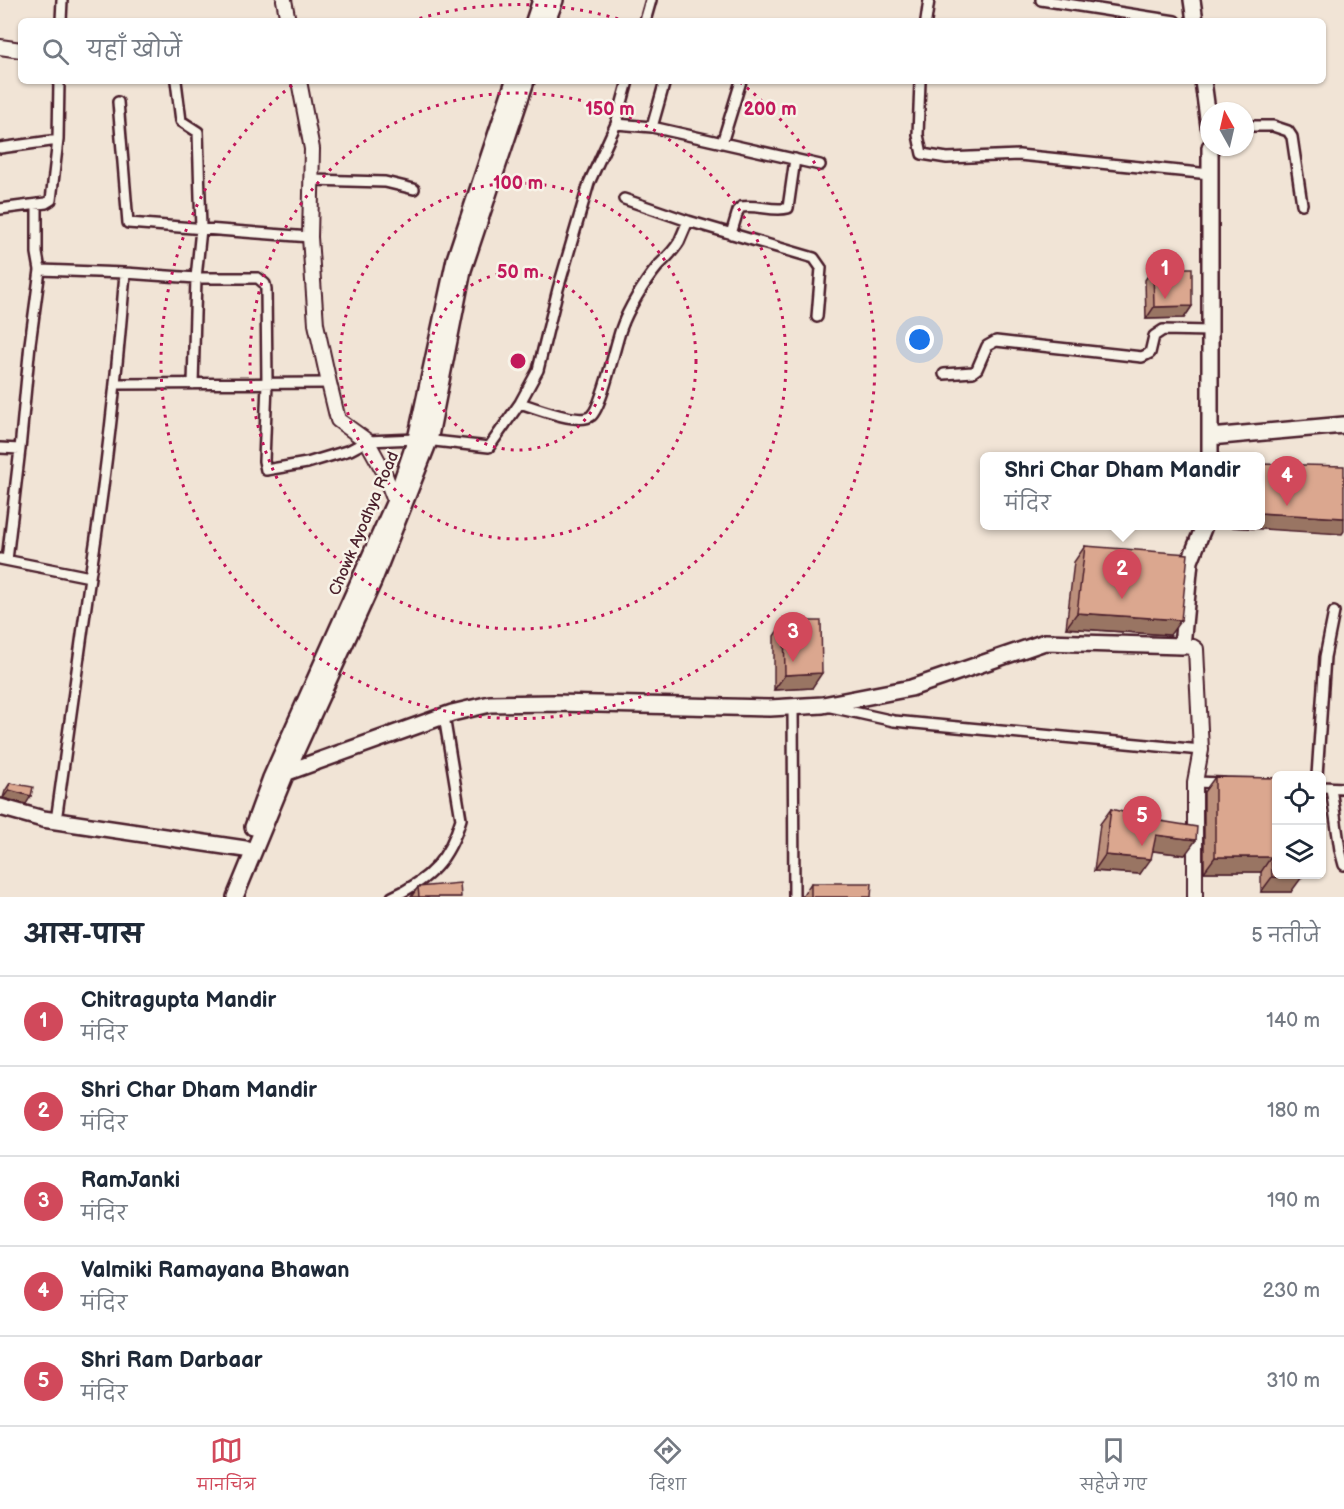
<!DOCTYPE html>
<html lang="hi">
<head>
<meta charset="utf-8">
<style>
	:root { --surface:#fff; --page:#f6f6f7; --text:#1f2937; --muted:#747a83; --line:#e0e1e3; --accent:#d1495b }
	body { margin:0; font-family:"Balsamiq Sans","Playpen Sans Deva",sans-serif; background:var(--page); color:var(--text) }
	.controls { position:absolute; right:18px; bottom:18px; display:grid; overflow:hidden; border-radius:9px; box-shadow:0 2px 4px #0004 }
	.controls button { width:54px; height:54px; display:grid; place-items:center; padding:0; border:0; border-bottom:2px solid var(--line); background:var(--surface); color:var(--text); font:30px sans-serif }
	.compass { position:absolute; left:1200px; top:102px; width:54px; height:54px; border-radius:50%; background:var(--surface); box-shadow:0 2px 4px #0004; rotate:352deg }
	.you { position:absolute; left:920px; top:340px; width:21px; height:21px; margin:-15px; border:4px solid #fff; border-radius:50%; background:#1a73e8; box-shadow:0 0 0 9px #1a73e833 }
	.badge { display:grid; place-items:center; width:39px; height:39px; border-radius:50%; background:var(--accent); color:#fff; font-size:20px; font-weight:700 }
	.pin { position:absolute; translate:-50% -50px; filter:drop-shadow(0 2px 3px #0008) }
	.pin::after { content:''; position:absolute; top:32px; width:21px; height:18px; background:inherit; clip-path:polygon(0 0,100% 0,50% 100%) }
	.popup { position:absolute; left:980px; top:452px; width:285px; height:78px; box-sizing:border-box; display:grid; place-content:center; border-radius:9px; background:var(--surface); filter:drop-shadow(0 2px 4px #0005); font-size:20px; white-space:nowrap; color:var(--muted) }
	.popup b { font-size:22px; color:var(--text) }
	.popup::after { content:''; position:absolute; left:50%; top:100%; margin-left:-12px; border:12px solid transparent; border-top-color:var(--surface) }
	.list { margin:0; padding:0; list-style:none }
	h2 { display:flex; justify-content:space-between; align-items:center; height:78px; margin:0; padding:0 24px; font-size:26px }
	h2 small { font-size:20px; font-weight:400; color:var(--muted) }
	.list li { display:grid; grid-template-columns:39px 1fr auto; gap:18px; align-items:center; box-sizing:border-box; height:90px; padding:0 24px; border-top:2px solid var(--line) }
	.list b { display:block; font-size:22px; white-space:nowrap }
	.list p { margin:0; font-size:20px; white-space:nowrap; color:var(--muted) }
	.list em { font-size:20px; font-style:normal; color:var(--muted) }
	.icon { flex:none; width:33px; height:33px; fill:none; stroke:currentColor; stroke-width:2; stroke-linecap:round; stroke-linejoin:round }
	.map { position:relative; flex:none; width:1344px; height:897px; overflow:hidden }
	.search { position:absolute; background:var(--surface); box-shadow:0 2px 4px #0004; left:18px; right:18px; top:18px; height:66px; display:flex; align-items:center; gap:15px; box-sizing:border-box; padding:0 21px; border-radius:9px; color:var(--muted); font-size:22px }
	.sheet { height:528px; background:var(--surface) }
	nav { display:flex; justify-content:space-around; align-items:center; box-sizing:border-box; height:84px; border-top:2px solid var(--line); background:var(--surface); font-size:16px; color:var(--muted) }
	nav a { display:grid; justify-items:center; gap:3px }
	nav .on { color:var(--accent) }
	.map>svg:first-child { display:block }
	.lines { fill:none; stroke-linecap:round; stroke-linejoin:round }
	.street-casing { stroke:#4a1f2b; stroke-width:14 }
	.secondary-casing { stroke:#4a1f2b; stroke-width:18 }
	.primary-casing { stroke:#4a1f2b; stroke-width:20 }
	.street { stroke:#f7f3e8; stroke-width:9 }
	.secondary { stroke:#f7f3e8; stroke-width:14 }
	.primary { stroke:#f7f3e8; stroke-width:15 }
	.wall { fill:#bc907b; stroke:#4a1f2b; stroke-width:1.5 }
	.shaded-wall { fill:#997564; stroke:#4a1f2b; stroke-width:1.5 }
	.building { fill:#dba78f; stroke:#4a1f2b; stroke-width:1.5 }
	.ring { fill:none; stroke:#c2185b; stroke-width:3; stroke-dasharray:3 6 }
	.labels { text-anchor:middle; stroke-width:5; stroke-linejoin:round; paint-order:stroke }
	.street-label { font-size:16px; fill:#4a1f2b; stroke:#f7f3e8 }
	.centre { fill:#c2185b; stroke:#f7f3e8; stroke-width:3 }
	.ring-label { font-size:18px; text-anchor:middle; font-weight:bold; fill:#c2185b; stroke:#f7f3e8; stroke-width:5; stroke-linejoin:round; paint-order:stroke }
</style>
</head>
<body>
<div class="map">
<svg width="1344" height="897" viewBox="0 0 1344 897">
	<rect width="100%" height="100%" fill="#f1e4d6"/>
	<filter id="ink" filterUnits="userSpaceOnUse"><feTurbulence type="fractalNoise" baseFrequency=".0167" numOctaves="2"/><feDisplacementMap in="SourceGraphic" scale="12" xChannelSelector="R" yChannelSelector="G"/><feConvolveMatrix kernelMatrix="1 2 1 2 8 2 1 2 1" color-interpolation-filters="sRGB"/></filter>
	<g filter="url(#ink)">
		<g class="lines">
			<defs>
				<path id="street" d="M 1041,0 L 1175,21
					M 61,21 L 62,0
					M 645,21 L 651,0
					M 926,21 L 929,0
					M 176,81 L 181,121 L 198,132 L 201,229 L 196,278 L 258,278 L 265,284 L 266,289 L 267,383 L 264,461 L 266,470 L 307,463 L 350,450 L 367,441 L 416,439 L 489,447 L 520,403 L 538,370 L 558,289 L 589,183 L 616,124 L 628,81
					M 920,81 L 918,135 L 922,154 L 947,158 L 1019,155 L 1210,174
					M 118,102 L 128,223 L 310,237
					M 616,124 L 652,127 L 820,165
					M 1245,126 L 1273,126 L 1288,131 L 1292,137 L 1302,204
					M 652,127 L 665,81
					M 722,143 L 741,81
					M 0,148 L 58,140
					M 311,180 L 385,182 L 414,189
					M 624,199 L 688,221 L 814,258 L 821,268 L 817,317
					M 0,209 L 46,203 L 51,200 L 58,140 L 59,81
					M 731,234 L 738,211 L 741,207 C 757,204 773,212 788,208 L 795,159
					M 125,273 L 196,278 L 193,384
					M 944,374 L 973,372 L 977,369 L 987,346 L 996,341 L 1142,357 L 1150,353 L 1154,336 L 1163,330 L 1210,331
					M 116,384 L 329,383
					M 520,403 C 535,408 579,425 591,416 C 602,407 615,346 621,329 C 628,309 644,283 658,266 C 666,258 673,252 679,242 C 682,235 685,228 688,221
					M 0,448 L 20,449 L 30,344 L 40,270 L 37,253 L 37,204
					M 0,559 L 90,577 C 106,476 117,375 125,273 L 40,270
					M 7,560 L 20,449
					M 793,706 L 794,897
					M 831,707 L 894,721 L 1201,750
					M 1317,776 L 1325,657 L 1334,612
					M 1195,782 L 1223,783
					M 1322,787 L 1344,788
					M 1331,788 L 1340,850 L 1344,865
					M 56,821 L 90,577
					M 392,897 C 430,880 449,859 461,819 L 444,716"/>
				<path id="secondary" d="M 284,0 L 288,21
					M 0,47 L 21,50
					M 299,81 L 312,149 L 310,237 L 316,324 L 329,383 L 338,420 L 367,441 L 383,470 L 395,501
					M 1182,646 L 1193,647 L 1196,649 L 1201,750 L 1195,782 L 1195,897"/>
				<path id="primary" d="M 1192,0 L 1195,21
					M 534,21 L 541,0
					M 547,21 L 555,0
					M 1203,81 L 1209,126
					M 1210,437 L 1344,425
					M 1210,456 L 1210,147
					M 271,778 L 452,713 L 490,704 L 555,703 L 770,708 L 823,705 L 911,688 L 1045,642 L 1182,646 L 1190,561 L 1204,526
					M 0,807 L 43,819 L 245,849
					M 253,827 L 271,778 L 395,501 L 416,439 L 455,259 L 514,81
					M 235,897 L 286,773 L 373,582 L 429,441 L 463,270 L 526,81"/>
			</defs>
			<use href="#street" class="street-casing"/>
			<use href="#secondary" class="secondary-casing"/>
			<use href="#primary" class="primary-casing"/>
			<use href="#street" class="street"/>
			<use href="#secondary" class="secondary"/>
			<use href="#primary" class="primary"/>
		</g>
		<path class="wall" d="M 1153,268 L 1192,306 L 1184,318 L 1146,319 L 1145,280 Z
			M 1085,546 L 1170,635 L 1066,628 L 1074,562 Z
			M 784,621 L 812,688 L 774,690 L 774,636 Z
			M 1215,777 L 1276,778 L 1291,892 L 1261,892 L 1261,872 L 1204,872 L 1204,792 Z
			M 10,783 L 26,804 L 3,798 L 5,791 Z
			M 1111,809 L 1185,855 L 1153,851 L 1140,874 L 1094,871 L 1100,824 Z
			M 811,883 L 871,897 L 802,897 Z
			M 418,887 L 461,897 L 411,897 Z"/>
		<path class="shaded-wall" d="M 1192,306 L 1184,318 L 1146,319 L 1154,307 Z
			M 1260,513 L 1344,518 L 1344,531 L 1342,534 L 1229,527 L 1230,525 L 1260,525 Z
			M 1077,613 L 1181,620 L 1170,635 L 1066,628 Z
			M 822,673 L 812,688 L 774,690 L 785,675 Z
			M 9,790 L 31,796 L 26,804 L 3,798 Z
			M 1156,835 L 1196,840 L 1185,855 L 1146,850 Z
			M 1105,855 L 1151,859 L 1140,874 L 1094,871 Z
			M 1215,857 L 1271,857 L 1261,872 L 1204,872 Z
			M 1272,877 L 1302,877 L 1291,892 L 1261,892 Z"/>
		<path class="building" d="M 1153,268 L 1192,268 L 1192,306 L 1154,307 Z
			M 1260,464 L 1344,466 L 1344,518 L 1260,513 Z
			M 1085,546 L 1188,554 L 1181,620 L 1077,613 Z
			M 784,621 L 821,621 L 822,673 L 785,675 Z
			M 1215,777 L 1276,778 L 1276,874 L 1301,874 L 1302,877 L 1272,877 L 1271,857 L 1215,857 Z
			M 10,783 L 33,787 L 31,796 L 9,790 Z
			M 1111,809 L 1154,820 L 1197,827 L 1196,840 L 1156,835 L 1151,859 L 1105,855 Z
			M 460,883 L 461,897 L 419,897 L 418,887 Z
			M 811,883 L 872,883 L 871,897 L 811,897 Z"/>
	</g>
	<g class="ring">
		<circle cx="518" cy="361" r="89"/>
		<circle cx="518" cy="361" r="178"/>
		<circle cx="518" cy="361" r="268"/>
		<path d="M411 21A357 357 0 0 1 625 21M740 82A357 357 0 1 1 296 82"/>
	</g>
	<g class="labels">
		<g class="street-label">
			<text transform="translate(363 523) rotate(-67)" y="6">Chowk Ayodhya Road</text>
		</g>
	</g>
	<circle cx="518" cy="361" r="9" class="centre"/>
	<g class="ring-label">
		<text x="770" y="115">200 m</text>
		<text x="610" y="115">150 m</text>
		<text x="518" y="189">100 m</text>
		<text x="518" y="278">50 m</text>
	</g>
</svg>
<div class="controls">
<button><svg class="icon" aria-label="locate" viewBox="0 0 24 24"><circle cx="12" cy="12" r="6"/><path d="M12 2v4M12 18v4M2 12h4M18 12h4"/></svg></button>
<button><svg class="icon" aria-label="layers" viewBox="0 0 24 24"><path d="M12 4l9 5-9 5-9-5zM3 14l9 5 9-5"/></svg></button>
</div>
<svg class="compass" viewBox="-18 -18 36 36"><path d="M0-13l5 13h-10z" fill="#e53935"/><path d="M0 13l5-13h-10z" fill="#747a83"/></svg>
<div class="you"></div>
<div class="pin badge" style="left:1165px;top:299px">1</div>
<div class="pin badge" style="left:1122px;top:599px">2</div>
<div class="popup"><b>Shri Char Dham Mandir</b>मंदिर</div>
<div class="pin badge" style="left:793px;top:662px">3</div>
<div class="pin badge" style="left:1287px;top:506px">4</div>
<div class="pin badge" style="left:1142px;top:846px">5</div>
<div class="search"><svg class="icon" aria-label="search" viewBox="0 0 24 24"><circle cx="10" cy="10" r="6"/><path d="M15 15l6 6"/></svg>यहाँ खोजें</div>
</div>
<section class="sheet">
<h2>आस-पास<small>5 नतीजे</small></h2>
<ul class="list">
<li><span class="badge">1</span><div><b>Chitragupta Mandir</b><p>मंदिर</p></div><em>140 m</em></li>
<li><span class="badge">2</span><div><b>Shri Char Dham Mandir</b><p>मंदिर</p></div><em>180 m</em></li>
<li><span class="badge">3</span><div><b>RamJanki</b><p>मंदिर</p></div><em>190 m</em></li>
<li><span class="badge">4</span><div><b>Valmiki Ramayana Bhawan</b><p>मंदिर</p></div><em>230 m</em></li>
<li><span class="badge">5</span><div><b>Shri Ram Darbaar</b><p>मंदिर</p></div><em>310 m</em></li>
</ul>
</section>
<nav>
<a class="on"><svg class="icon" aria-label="map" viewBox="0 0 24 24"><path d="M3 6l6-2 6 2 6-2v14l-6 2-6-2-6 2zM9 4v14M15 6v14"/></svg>मानचित्र</a>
<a><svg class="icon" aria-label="directions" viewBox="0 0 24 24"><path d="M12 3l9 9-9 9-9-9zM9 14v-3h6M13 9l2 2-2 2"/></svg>दिशा</a>
<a><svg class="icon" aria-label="saved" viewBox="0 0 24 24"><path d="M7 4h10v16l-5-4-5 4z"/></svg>सहेजे गए</a>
</nav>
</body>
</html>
